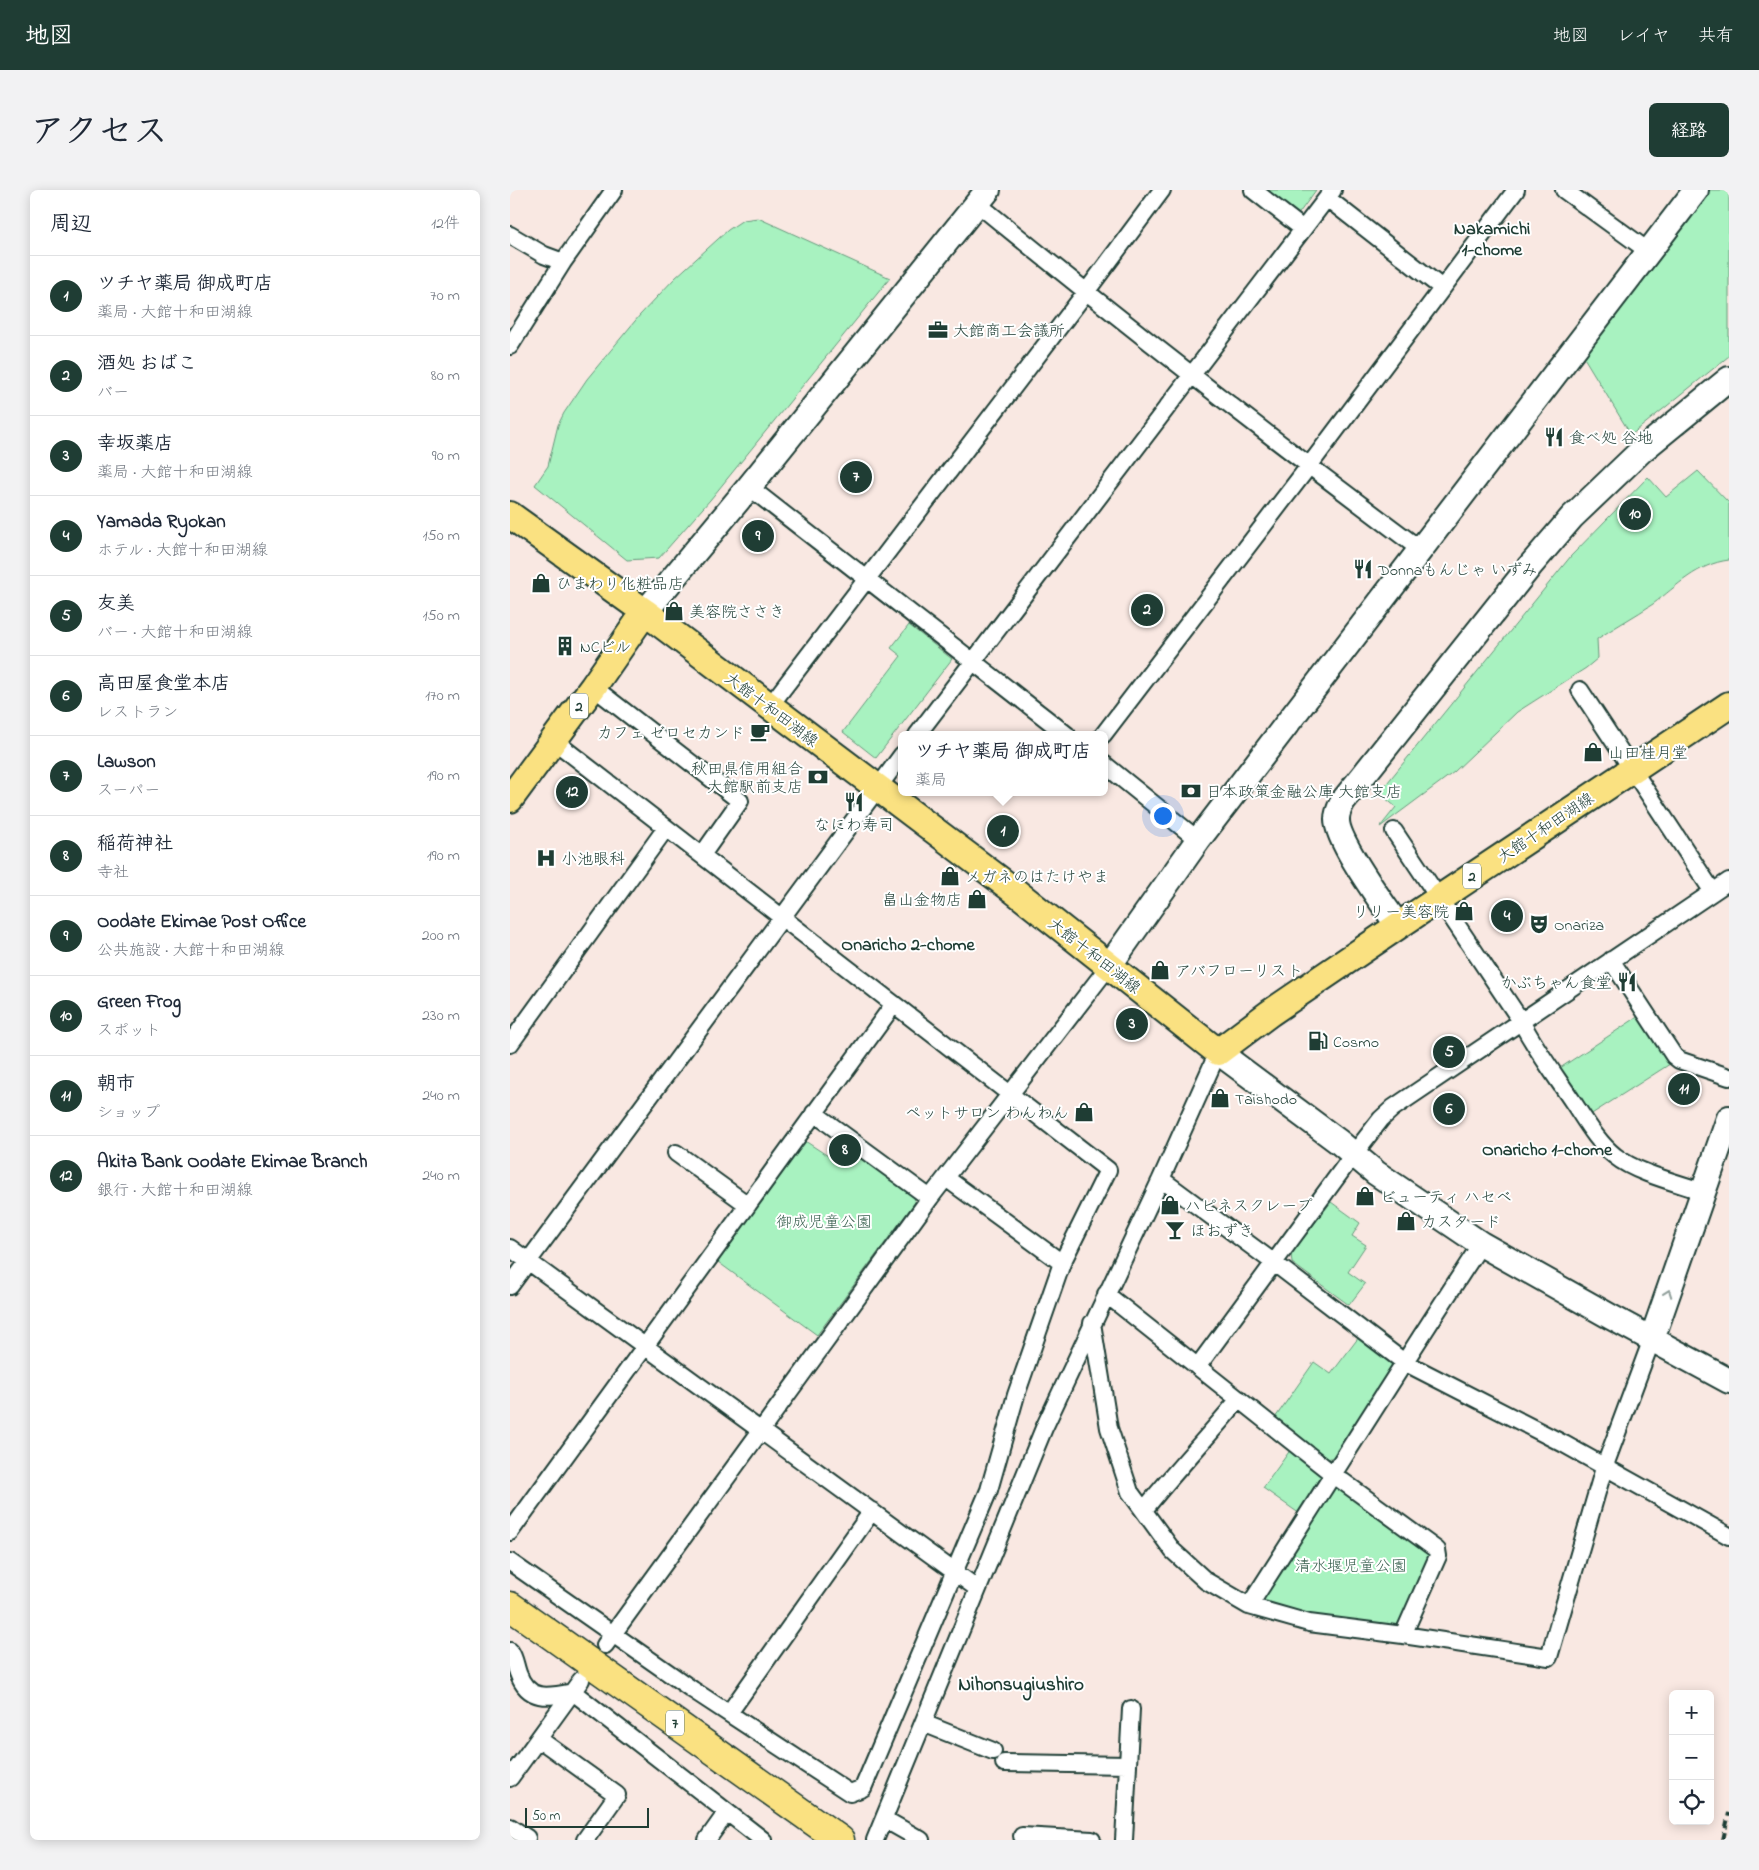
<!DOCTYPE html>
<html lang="ja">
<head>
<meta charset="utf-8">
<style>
	:root { --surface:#fff; --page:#f2f2f3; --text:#1f2937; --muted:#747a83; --line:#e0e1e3; --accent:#1f3d34 }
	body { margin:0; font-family:"Indie Flower","Klee One",sans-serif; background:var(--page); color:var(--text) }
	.controls { position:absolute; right:15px; bottom:15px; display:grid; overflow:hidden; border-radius:8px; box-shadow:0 2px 12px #0003 }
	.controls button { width:45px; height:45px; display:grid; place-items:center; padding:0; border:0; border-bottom:1px solid var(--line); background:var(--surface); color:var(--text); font:25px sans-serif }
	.scale { position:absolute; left:15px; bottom:12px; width:124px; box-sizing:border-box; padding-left:5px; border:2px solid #1f3d34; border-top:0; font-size:14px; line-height:18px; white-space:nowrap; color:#1f3d34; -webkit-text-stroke:4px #fff; paint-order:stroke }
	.you { position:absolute; left:652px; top:625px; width:18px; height:18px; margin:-12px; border:4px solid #fff; border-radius:50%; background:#1a73e8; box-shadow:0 0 0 8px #1a73e833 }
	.badge { display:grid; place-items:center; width:32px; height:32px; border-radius:50%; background:var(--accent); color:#fff; font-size:16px; font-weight:700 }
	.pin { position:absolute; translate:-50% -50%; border:2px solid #fff; box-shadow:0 1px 5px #0006 }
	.popup { position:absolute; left:388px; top:541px; width:210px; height:65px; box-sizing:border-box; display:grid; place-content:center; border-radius:8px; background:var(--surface); filter:drop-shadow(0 1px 4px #0005); font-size:16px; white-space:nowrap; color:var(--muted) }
	.popup b { font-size:19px; color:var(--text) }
	.popup::after { content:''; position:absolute; left:50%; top:100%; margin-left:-10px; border:10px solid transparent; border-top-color:var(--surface) }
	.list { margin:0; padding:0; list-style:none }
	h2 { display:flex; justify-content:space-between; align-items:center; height:65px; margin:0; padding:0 20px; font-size:21px }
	h2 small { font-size:16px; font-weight:400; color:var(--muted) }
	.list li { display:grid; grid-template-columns:32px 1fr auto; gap:15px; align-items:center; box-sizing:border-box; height:80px; padding:0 20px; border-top:1px solid var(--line) }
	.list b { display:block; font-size:19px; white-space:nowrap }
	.list p { margin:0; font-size:16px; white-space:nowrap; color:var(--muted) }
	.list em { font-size:16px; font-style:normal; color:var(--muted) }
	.icon { flex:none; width:28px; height:28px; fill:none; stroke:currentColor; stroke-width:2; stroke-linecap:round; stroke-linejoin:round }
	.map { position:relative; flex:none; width:1219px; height:1650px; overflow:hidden; border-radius:8px }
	header { display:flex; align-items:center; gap:30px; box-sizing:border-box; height:70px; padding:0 25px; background:var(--accent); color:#fff }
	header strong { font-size:24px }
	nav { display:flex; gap:28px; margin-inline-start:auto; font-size:18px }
	.intro { display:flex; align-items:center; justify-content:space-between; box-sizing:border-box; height:120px; padding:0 30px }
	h1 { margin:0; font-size:35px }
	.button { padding:12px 22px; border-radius:8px; background:var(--accent); color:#fff; font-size:18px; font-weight:700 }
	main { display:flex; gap:30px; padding:0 30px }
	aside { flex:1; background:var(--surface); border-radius:8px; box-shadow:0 2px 12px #0003 }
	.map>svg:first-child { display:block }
	.green { fill:#a8f2c0; stroke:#64987a }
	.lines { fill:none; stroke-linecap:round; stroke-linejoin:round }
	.street-casing { stroke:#1f3d34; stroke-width:20 }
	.secondary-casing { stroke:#1f3d34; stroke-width:28 }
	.primary-casing { stroke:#1f3d34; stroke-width:30 }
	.highway-casing { stroke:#1f3d34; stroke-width:31 }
	.street { stroke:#fff; stroke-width:16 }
	.secondary { stroke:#fff; stroke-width:24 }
	.primary { stroke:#fae181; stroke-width:26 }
	.highway { stroke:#fae181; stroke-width:28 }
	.rail { stroke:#1f3d34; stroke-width:4; stroke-dasharray:8 4; stroke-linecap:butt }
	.oneway { stroke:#8f9e9a }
	.labels { text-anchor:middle; stroke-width:4; stroke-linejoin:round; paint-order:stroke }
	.shield { fill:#fff; stroke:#627771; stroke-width:1 }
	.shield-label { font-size:15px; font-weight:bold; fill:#1f3d34 }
	.poi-label { font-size:16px; fill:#1f3d34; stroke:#fff; text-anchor:start }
	.street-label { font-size:16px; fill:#1f3d34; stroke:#fff }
	.park-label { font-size:16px; fill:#3a6150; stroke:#fff }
	.neighbourhood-label { font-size:18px; font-weight:bold; fill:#1f3d34; stroke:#fff }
	.quarter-label { font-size:19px; font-weight:bold; fill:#1f3d34; stroke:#fff }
</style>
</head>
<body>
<header>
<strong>地図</strong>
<nav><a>地図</a><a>レイヤ</a><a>共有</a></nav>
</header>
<div class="intro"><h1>アクセス</h1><a class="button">経路</a></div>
<main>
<aside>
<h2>周辺<small>12件</small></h2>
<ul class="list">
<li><span class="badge">1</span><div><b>ツチヤ薬局 御成町店</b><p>薬局 · 大館十和田湖線</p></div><em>70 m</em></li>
<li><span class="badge">2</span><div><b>酒処 おばこ</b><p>バー</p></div><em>80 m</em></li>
<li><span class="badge">3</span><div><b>幸坂薬店</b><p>薬局 · 大館十和田湖線</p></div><em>90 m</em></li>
<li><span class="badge">4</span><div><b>Yamada Ryokan</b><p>ホテル · 大館十和田湖線</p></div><em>150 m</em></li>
<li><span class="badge">5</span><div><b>友美</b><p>バー · 大館十和田湖線</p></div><em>150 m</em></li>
<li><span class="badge">6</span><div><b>高田屋食堂本店</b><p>レストラン</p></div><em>170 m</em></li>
<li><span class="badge">7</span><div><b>Lawson</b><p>スーパー</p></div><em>190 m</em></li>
<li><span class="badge">8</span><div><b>稲荷神社</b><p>寺社</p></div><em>190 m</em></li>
<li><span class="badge">9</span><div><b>Oodate Ekimae Post Office</b><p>公共施設 · 大館十和田湖線</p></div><em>200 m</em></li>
<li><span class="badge">10</span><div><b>Green Frog</b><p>スポット</p></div><em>230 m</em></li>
<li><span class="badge">11</span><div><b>朝市</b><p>ショップ</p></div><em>240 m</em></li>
<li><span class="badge">12</span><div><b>Akita Bank Oodate Ekimae Branch</b><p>銀行 · 大館十和田湖線</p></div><em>240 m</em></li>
</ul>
</aside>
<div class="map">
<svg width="1219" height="1650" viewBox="0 0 1219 1650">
	<rect width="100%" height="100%" fill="#f9e8e2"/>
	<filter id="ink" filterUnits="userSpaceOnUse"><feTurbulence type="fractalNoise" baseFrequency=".02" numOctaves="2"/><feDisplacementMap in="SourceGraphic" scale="10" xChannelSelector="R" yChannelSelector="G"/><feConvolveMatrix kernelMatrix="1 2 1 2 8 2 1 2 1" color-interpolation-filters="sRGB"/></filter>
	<g filter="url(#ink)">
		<path class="green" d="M 752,0 L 806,0 L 787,26 Z
			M 1196,0 L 1219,0 L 1219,166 L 1121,245 L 1073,166 Z
			M 248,28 L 380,88 L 200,310 L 149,368 L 117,370 L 25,295 L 38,276 L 48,235 L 54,223 L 77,189 L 130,125 L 165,88 L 218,40 L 233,30 Z
			M 1188,281 L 1219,313 L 1219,370 C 1187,374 1167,396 1143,414 C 1125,426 1105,437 1087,449 L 1088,468 L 1076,478 L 1007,522 L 944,582 L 870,637 L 886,617 L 869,603 L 1061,366 L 1138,287 L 1156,307 Z
			M 399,435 L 442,469 L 366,568 L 333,542 L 391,466 L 381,458 Z
			M 1132,824 L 1163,872 L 1077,927 L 1047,880 Z
			M 295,951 L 318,966 L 328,951 L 403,1002 L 405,1012 L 307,1145 L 208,1072 Z
			M 821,1012 L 850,1033 L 842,1046 L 856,1055 L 838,1082 L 855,1094 L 839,1115 L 782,1073 L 781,1064 Z
			M 849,1147 L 880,1168 L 883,1178 L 826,1266 L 818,1269 L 765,1228 L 804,1172 L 821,1184 Z
			M 781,1259 L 811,1280 L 812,1290 L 790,1324 L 753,1298 Z
			M 823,1291 L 923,1359 L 887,1441 L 809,1430 L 747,1410 Z"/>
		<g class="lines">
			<defs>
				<path id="street" d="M 743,0 L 793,39
					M 1054,0 L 1138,61
					M 817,8 L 932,98
					M 468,14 C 613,133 761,248 911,360
					M 0,45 L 34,65 L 53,72
					M 0,156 L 53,72 L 104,0
					M 239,297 L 557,545
					M 83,497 L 230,611 L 192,665
					M 1070,500 L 1203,702
					M 259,517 L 576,102 L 652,0
					M 407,545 L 823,0
					M 593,545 L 799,276 L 1006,0
					M 594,574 L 688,650
					M 884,641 L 1011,831 C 1026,860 1045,885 1063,912 C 1075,930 1088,953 1105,966 C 1126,983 1168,993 1194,1002
					M 1101,770 L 1164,866 L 1169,870 L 1219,887
					M 0,854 L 156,638
					M 304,923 L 420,1008
					M 166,963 L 238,1015
					M 436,988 L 552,1073
					M 651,989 L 763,1072 L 894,1172 L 1054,1254 L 1219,1346
					M 0,1058 L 468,1399
					M 0,1096 L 392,565
					M 596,1104 L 824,1285 L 927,1360 L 928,1366 L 893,1445
					M 582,1133 L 599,1238 L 620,1302 L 663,1361 L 696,1391 L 739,1416 L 799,1433 L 893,1445 L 1039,1467 L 1094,1278 L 1142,1149
					M 688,1176 L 843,965 L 871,929 L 883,918 L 1219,691
					M 634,1320 C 664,1282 698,1247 729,1209
					M 0,1342 L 384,814
					M 0,1372 L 183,1500 L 340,1603 L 353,1598 L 479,1300 L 506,1205 L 552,1073 L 598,980 L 43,550
					M 739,1416 C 817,1295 892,1174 971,1054
					M 95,1455 L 420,1008 L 599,776
					M 0,1461 C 5,1468 5,1475 8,1483 C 18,1512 39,1507 63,1502
					M 63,1502 L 253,1650
					M 219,1523 L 362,1321
					M 413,1533 L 483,1561
					M 29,1549 L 107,1605 L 75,1650
					M 494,1573 L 618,1575
					M 0,1588 L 71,1490
					M 374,1629 L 411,1650
					M 0,1637 L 17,1648
					M 512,1646 L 582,1650
					M 197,1650 L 217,1622
					M 365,1650 L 534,1238 L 651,989 L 708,862
					M 614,1650 L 621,1519"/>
				<path id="secondary" d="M 135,422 L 239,297 L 478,0
					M 888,736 C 874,715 826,651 827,629 C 827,622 830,617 833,611 L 1020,376 L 1062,327 L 1131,261 L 1219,189
					M 599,776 L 688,650 L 1186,0
					M 708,862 L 829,952 L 866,983 L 971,1054 L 1101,1127 L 1219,1191
					M 1142,1149 L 1219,928"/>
				<path id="primary" d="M 0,325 L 135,422 L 502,699 L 708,862 L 760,823 L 888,736 L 1219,515
					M 0,609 L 83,497 L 135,422"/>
				<path id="highway" d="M 0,1416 L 330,1650"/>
			</defs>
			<use href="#street" class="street-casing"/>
			<use href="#secondary" class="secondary-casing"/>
			<use href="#primary" class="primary-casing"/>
			<use href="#highway" class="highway-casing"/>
			<use href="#street" class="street"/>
			<use href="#secondary" class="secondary"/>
			<use href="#primary" class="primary"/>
			<use href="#highway" class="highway"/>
			<path class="rail" d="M 1213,1650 L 1219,1623"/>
		</g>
		<defs><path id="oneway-chevron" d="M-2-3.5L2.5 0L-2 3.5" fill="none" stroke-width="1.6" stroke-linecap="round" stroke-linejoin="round" transform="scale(1.25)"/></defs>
		<use class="oneway" href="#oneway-chevron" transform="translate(1158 1103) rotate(-70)"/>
	</g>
	<defs>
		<symbol id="office-bare" viewBox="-9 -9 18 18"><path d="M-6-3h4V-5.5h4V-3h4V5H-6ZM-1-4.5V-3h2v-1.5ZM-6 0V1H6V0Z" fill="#1f3d34" stroke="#fff" stroke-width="2.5" paint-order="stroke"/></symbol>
		<symbol id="restaurant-bare" viewBox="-9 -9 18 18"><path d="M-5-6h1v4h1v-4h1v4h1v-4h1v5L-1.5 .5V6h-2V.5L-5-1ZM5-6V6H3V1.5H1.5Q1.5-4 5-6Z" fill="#1f3d34" stroke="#fff" stroke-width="2.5" paint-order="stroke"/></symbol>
		<symbol id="shop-bare" viewBox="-9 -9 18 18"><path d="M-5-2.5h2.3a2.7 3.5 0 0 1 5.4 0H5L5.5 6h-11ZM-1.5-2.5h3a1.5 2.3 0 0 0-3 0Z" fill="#1f3d34" stroke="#fff" stroke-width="2.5" paint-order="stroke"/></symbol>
		<symbol id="building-bare" viewBox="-9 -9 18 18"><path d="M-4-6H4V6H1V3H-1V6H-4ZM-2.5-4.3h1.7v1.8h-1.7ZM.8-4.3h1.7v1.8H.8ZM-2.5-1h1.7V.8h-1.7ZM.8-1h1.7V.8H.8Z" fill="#1f3d34" stroke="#fff" stroke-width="2.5" paint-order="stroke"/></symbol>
		<symbol id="cafe-bare" viewBox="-9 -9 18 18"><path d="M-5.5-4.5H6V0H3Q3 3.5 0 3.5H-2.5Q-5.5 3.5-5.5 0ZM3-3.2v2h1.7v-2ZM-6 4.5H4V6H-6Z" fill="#1f3d34" stroke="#fff" stroke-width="2.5" paint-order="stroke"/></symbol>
		<symbol id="bank-bare" viewBox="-9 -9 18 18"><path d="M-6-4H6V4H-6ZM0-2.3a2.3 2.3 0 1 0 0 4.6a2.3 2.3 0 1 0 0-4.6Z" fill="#1f3d34" stroke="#fff" stroke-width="2.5" paint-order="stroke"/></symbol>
		<symbol id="hospital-bare" viewBox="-9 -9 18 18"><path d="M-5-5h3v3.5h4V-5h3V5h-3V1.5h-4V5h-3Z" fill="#1f3d34" stroke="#fff" stroke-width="2.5" paint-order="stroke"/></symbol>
		<symbol id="theatre-bare" viewBox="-9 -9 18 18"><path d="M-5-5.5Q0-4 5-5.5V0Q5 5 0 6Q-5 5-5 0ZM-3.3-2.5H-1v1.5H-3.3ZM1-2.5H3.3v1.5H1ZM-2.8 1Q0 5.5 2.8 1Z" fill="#1f3d34" stroke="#fff" stroke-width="2.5" paint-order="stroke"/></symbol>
		<symbol id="fuel-bare" viewBox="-9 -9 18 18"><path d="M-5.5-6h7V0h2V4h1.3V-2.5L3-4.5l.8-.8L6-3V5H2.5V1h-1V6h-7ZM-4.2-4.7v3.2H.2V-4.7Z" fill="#1f3d34" stroke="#fff" stroke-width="2.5" paint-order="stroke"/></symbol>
		<symbol id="bar-bare" viewBox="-9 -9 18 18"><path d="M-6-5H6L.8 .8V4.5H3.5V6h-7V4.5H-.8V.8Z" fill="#1f3d34" stroke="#fff" stroke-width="2.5" paint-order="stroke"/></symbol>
	</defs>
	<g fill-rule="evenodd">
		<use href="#office-bare" x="414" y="126" width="28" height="28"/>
		<use href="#restaurant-bare" x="1030" y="233" width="28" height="28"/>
		<use href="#restaurant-bare" x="839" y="365" width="28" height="28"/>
		<use href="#shop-bare" x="17" y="379" width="28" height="28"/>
		<use href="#shop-bare" x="150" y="407" width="28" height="28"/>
		<use href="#building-bare" x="41" y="442" width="28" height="28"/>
		<use href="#cafe-bare" x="236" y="528" width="28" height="28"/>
		<use href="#shop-bare" x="1069" y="548" width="28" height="28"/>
		<use href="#bank-bare" x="294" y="573" width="28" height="28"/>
		<use href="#bank-bare" x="667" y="587" width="28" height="28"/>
		<use href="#restaurant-bare" x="330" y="598" width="28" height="28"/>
		<use href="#hospital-bare" x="22" y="654" width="28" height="28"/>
		<use href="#shop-bare" x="426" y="672" width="28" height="28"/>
		<use href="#shop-bare" x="453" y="695" width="28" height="28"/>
		<use href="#shop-bare" x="940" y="707" width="28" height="28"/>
		<use href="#theatre-bare" x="1015" y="720" width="28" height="28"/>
		<use href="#shop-bare" x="636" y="766" width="28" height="28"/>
		<use href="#restaurant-bare" x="1103" y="778" width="28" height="28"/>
		<use href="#fuel-bare" x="794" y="837" width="28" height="28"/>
		<use href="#shop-bare" x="696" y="894" width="28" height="28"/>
		<use href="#shop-bare" x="560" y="908" width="28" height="28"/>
		<use href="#shop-bare" x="841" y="992" width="28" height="28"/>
		<use href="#shop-bare" x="646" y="1001" width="28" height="28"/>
		<use href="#shop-bare" x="882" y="1017" width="28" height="28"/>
		<use href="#bar-bare" x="651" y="1026" width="28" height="28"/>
	</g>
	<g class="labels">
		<g class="shield">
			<rect x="60" y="503.5" width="18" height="25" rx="4"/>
			<rect x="953" y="673.5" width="18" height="25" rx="4"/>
			<rect x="156" y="1520.5" width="18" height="25" rx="4"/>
		</g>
		<g class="shield-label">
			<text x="69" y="521">2</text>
			<text x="962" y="691">2</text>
			<text x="165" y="1538">7</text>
		</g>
		<g class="poi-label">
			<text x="443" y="146">大館商工会議所</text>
			<text x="1059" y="253">食べ処 谷地</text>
			<text x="868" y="385">Donnaもんじゃ いずみ</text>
			<text x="46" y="399">ひまわり化粧品店</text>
			<text x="179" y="427">美容院ささき</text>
			<text x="70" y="462">NCビル</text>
			<text x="235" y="548" text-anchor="end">カフェ ゼロセカンド</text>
			<text x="1098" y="568">山田桂月堂</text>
			<text x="293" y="584" text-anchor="end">秋田県信用組合<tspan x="293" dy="18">大館駅前支店</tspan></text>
			<text x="696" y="607">日本政策金融公庫 大館支店</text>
			<text x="344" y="640" text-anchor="middle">なにわ寿司</text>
			<text x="51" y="674">小池眼科</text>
			<text x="455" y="692">メガネのはたけやま</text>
			<text x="452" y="715" text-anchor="end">畠山金物店</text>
			<text x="939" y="727" text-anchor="end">リリー美容院</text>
			<text x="1044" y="740">Onariza</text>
			<text x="665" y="786">アバフローリスト</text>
			<text x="1102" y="798" text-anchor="end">かぶちゃん食堂</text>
			<text x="823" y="857">Cosmo</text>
			<text x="725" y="914">Taishodo</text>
			<text x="559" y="928" text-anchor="end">ペットサロン わんわん</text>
			<text x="870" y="1012">ビューティ ハセベ</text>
			<text x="675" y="1021">ハピネスクレープ</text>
			<text x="911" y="1037">カスタード</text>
			<text x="680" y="1046">ほおずき</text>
		</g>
		<g class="street-label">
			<text transform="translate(262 519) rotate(37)" y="6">大館十和田湖線</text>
			<text transform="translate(1035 637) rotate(-34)" y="6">大館十和田湖線</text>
			<text transform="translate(585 765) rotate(38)" y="6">大館十和田湖線</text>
		</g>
		<g class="park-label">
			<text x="314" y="1037">御成児童公園</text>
			<text x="841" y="1381">清水堰児童公園</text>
		</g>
		<g class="neighbourhood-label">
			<text x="982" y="44">Nakamichi<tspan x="982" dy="21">1-chome</tspan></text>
			<text x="398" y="760">Onaricho 2-chome</text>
			<text x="1037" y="965">Onaricho 1-chome</text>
		</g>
		<g class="quarter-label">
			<text x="511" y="1500">Nihonsugiushiro</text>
		</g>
	</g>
</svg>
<div class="controls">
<button>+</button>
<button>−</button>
<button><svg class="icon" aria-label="locate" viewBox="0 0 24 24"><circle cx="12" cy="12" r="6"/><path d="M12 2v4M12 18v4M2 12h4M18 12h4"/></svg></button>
</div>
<div class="scale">50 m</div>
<div class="you"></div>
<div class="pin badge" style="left:493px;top:641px">1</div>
<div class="popup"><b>ツチヤ薬局 御成町店</b>薬局</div>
<div class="pin badge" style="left:637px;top:420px">2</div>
<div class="pin badge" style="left:622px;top:834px">3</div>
<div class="pin badge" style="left:997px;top:726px">4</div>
<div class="pin badge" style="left:939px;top:862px">5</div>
<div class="pin badge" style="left:939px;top:919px">6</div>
<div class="pin badge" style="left:346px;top:287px">7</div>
<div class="pin badge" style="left:335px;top:960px">8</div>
<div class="pin badge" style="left:248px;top:346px">9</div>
<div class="pin badge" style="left:1125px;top:324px">10</div>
<div class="pin badge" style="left:1174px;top:899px">11</div>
<div class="pin badge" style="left:62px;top:602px">12</div>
</div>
</main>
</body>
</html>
